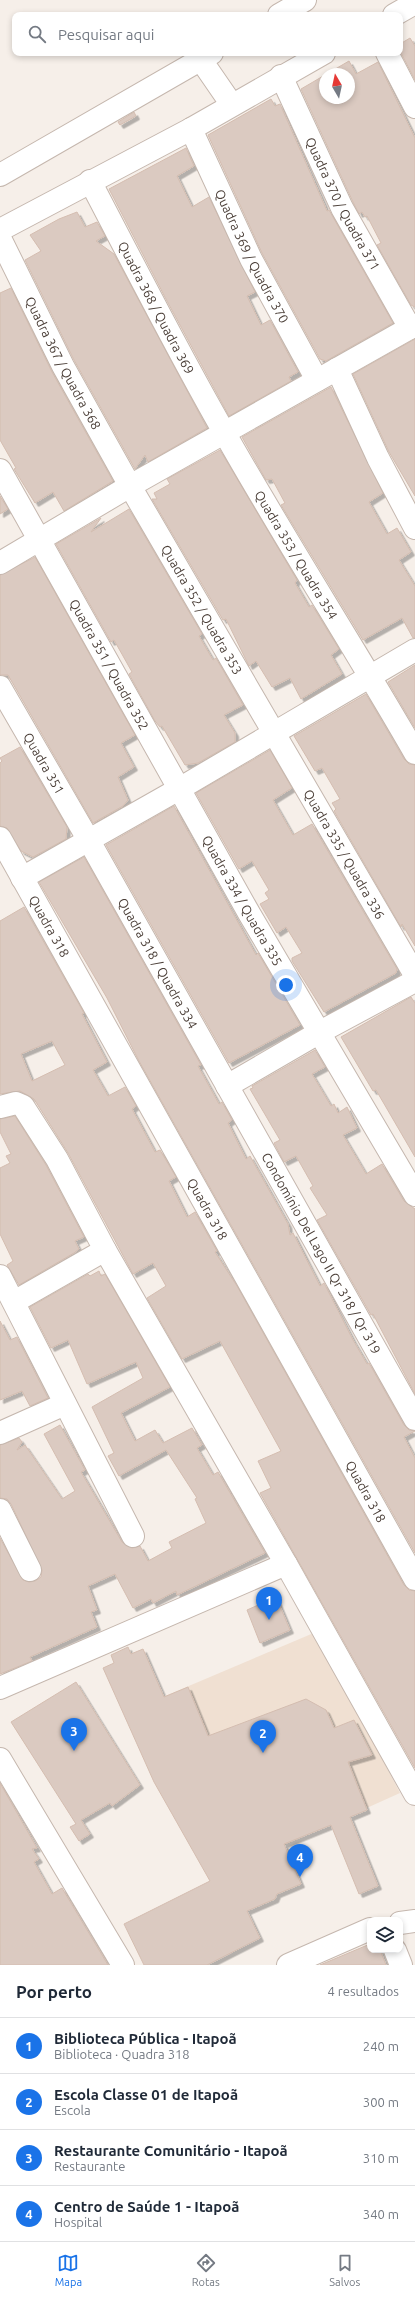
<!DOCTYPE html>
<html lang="pt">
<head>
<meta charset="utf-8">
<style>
	:root { --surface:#fff; --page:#f6f6f7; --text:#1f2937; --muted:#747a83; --line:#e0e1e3; --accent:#1a73e8 }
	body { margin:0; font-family:Ubuntu,sans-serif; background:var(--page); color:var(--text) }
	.controls { position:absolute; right:12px; bottom:12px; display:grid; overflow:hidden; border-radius:8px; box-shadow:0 2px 6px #0003 }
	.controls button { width:36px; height:36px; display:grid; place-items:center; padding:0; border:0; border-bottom:1px solid var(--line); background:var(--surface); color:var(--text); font:20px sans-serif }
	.compass { position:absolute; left:319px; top:68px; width:36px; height:36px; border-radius:50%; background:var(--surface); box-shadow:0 2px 6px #0003; rotate:351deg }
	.you { position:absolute; left:286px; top:985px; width:14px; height:14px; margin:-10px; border:3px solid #fff; border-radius:50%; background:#1a73e8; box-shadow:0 0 0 6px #1a73e833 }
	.badge { display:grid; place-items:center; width:26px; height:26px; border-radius:50%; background:var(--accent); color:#fff; font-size:13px; font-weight:700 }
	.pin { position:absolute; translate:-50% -33px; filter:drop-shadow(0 1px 2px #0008) }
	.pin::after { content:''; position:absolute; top:21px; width:14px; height:12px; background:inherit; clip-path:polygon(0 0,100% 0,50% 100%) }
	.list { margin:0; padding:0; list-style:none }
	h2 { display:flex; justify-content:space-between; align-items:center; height:52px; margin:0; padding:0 16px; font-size:17px }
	h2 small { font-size:13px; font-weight:400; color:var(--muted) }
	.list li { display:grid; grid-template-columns:26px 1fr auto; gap:12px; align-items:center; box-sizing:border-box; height:56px; padding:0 16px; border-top:1px solid var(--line) }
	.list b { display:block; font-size:15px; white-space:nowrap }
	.list p { margin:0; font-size:13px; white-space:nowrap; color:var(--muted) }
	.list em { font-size:13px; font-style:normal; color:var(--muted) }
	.icon { flex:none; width:22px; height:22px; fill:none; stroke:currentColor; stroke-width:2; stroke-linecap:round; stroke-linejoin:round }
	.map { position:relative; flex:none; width:415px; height:1965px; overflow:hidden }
	.search { position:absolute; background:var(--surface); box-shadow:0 2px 6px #0003; left:12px; right:12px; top:12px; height:44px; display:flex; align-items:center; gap:10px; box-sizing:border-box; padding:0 14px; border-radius:8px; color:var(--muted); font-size:15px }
	.sheet { height:276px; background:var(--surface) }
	nav { display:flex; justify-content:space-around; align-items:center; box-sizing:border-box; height:56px; border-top:1px solid var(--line); background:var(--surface); font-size:11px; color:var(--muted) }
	nav a { display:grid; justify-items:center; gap:2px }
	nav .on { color:var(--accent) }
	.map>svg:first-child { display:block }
	.education { fill:#f0e0d2 }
	.building { fill:#dbcac1; stroke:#d4bdb0; fill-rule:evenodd; filter:url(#shadow) }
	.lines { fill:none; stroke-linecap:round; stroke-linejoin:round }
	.minor-casing { stroke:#c5b7ae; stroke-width:24 }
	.minor { stroke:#fff; stroke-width:22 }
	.labels { text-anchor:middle; stroke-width:3.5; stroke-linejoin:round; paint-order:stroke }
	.street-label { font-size:13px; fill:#4a3e37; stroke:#fff }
</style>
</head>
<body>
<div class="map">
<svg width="415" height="1965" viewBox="0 0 415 1965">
	<defs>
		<filter id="shadow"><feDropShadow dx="3.5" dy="3.5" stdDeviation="0" flood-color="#0004"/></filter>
	</defs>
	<rect width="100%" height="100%" fill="#f6efe9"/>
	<path class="education" d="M 316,1632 L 400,1793 L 216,1876 L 125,1713 Z"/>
	<path class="building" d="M 410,38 L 415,46 L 415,80 L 400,51 L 400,44 Z
		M 349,61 L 356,74 L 378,62 L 415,138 L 415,307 L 411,305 L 377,245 L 381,243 L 367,216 L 365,217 L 362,212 L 359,214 L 353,202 L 301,89 ZM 325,74 L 349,74 L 349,98 L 325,98 Z
		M 271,99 L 275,106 L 280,104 L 327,211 L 329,210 L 393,323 L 326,361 L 320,359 L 262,253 L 208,135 Z
		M 134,112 L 136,116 L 120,125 L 118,122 Z
		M 186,148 L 194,166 L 177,176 L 192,207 L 209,197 L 255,292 L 247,296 L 261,325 L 270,320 L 298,372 L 289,377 L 291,381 L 229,416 L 167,301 L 109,189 Z
		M 77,212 L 85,227 L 97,222 L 105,236 L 96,241 L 114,254 L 207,428 L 148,462 L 145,455 L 135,469 L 74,360 L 25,260 L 41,251 L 30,235 L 59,219 Z
		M 11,288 L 52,372 L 113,481 L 64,511 L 53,492 L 35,503 L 14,469 L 16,468 L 0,440 L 0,293 Z
		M 415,339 L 415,496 L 389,452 L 353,374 Z
		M 331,387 L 383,493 L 369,502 L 387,534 L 397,528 L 411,552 L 399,560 L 415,586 L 415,638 L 413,638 L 402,618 L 363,640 L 281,505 L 285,503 L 272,479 L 266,480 L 242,437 Z
		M 220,450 L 297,580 L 295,583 L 309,607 L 312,605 L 339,649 L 331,655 L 342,674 L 301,699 L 290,678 L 272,687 L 256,661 L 249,666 L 226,619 L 223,620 L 152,499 L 157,499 L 154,493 L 170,484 L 167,479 Z
		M 0,496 L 8,509 L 0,514 Z
		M 129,509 L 202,634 L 199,636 L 213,660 L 216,658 L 243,705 L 224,715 L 235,733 L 235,742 L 198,763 L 185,765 L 162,726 L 160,727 L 155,721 L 129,674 L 132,672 L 114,640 L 111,642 L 56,544 L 101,518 L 91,532 Z
		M 35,557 L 135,735 L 121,743 L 134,767 L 118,777 L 128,800 L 123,806 L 93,823 L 8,675 L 0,675 L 0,575 Z
		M 415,665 L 415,728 L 388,682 Z
		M 366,694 L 404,759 L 409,764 L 415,765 L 415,946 L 402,924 L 401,927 L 334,811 L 336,809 L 332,803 L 340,799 L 322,768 L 315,771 L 294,736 Z
		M 20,747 L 67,827 L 66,839 L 33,857 L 21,851 L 7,828 L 0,826 L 0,763 L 2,761 L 0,758 Z
		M 270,750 L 292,788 L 273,800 L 293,835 L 312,824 L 397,969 L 396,973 L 324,1012 L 292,961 L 292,958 L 302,953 L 286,927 L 277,933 L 260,904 L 269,899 L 265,893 L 269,890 L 252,861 L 239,869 L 196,793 Z
		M 174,806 L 256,955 L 258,953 L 300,1025 L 229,1063 L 106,845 Z
		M 84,857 L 201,1065 L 198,1066 L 219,1104 L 222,1102 L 232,1120 L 228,1123 L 246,1159 L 250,1156 L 288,1224 L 290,1235 L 293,1233 L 320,1286 L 324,1283 L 353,1340 L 367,1364 L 369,1363 L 404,1425 L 409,1430 L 415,1431 L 404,1437 L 415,1458 L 415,1553 L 139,1061 L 107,998 L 39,882 Z
		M 24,907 L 84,1013 L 82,1014 L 107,1062 L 93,1070 L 108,1096 L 125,1087 L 136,1106 L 132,1109 L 155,1152 L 160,1150 L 176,1177 L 169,1181 L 187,1217 L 195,1212 L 217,1251 L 215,1252 L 237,1286 L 404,1585 L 409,1590 L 415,1591 L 415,1768 L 260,1493 L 271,1488 L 258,1461 L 281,1451 L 220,1341 L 182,1359 L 147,1298 L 166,1286 L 153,1263 L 133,1274 L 68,1153 L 34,1099 L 20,1091 L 0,1094 L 0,921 ZM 52,1041 L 65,1065 L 32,1081 L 21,1054 Z
		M 411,997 L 415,1003 L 415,1157 L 376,1090 L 373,1091 L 341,1037 Z
		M 315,1050 L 325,1067 L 312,1074 L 331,1106 L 334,1104 L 338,1113 L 347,1107 L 357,1128 L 343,1135 L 366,1174 L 382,1164 L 404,1201 L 415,1209 L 415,1394 L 373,1314 L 371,1315 L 317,1220 L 327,1215 L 310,1188 L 313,1186 L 296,1156 L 284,1162 L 274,1143 L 280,1140 L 250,1089 L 253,1088 L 252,1086 Z
		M 15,1116 L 46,1165 L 84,1237 L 75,1241 L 79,1249 L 74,1253 L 19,1285 L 7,1265 L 13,1261 L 0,1234 L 0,1168 L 10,1163 L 6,1156 L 11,1154 L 0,1132 L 0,1119 Z
		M 99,1271 L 101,1276 L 105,1274 L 170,1387 L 121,1413 L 135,1441 L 155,1430 L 163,1443 L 192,1428 L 202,1445 L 197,1448 L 213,1475 L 218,1472 L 265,1553 L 177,1595 L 176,1591 L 153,1603 L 151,1599 L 133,1608 L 115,1574 L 88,1586 L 97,1610 L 91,1612 L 97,1627 L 30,1657 L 32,1661 L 0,1674 L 0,1538 L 23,1580 L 29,1582 L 35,1581 L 41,1577 L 42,1570 L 11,1504 L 7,1499 L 0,1498 L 0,1445 L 19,1438 L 22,1442 L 17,1450 L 25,1445 L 62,1499 L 75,1491 L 44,1434 L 60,1425 L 85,1470 L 81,1472 L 122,1542 L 132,1548 L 140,1546 L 148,1561 L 172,1548 L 169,1542 L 206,1523 L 195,1499 L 197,1498 L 166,1450 L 119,1476 L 108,1456 L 114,1453 L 92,1407 L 143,1378 L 136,1362 L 87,1384 L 68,1340 L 51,1348 L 30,1307 L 88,1274 L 90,1276 Z
		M 0,1321 L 10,1340 L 17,1337 L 48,1398 L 30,1406 L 22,1391 L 0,1400 Z
		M 276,1597 L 290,1630 L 260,1643 L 247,1610 Z
		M 128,1647 L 131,1654 L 143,1649 L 164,1697 L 188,1687 L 208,1736 L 306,1699 L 326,1710 L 334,1728 L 354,1720 L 372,1755 L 348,1762 L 367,1810 L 350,1817 L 378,1886 L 359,1894 L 331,1825 L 284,1844 L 301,1884 L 277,1894 L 275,1899 L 247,1911 L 260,1938 L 207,1965 L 144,1965 L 124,1924 L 210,1881 L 154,1782 L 103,1668 L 114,1663 L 111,1655 Z
		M 76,1682 L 140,1785 L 112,1806 L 110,1803 L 81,1820 L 90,1834 L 79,1841 L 70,1827 L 76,1824 L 11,1722 Z
		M 0,1783 L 37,1848 L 32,1849 L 39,1859 L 34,1862 L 52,1894 L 62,1888 L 108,1965 L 0,1965 Z
		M 370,1944 L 370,1950 L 380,1950 L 386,1965 L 320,1965 Z"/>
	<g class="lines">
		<defs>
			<g id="minor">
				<path d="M 279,15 L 305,0"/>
				<path d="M 394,15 L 415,3"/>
				<path d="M 387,53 L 415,107"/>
				<path d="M 201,60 L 232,105"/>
				<path id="s1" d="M 281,76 L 342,208 L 410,328"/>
				<path id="s2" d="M 191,129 L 251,259 L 317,380"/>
				<path d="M 0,175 L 212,53"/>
				<path id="s3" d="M 90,181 C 134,265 177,350 224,432 C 285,540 353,645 415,753"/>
				<path d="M 0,230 L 191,129 L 324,53"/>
				<path id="s4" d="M 0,238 L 63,366 L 130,486 L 415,975"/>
				<path d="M 337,369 L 378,458 L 415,528"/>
				<path id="s5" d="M 0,470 L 250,915 L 415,1195"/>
				<path d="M 0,563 L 130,486 L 415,325"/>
				<path id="s6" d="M 0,687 L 88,839 L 415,1419"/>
				<path id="s7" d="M 0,838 L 415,1579"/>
				<path d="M 22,878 L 179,789 L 415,650"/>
				<path d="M 227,1086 L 320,1032 L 415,981"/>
				<path d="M 0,1107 L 16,1103 L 23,1106 L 57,1159 L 105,1250 L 14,1302"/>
				<path d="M 105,1250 L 286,1564"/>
				<path d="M 0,1276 L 133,1536"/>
				<path d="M 0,1433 L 65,1404"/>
				<path d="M 0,1510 L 30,1570"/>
				<path d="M 0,1688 L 286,1564 L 415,1794"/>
				<path d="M 0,1759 L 123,1965"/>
				<path d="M 400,1923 L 415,1921"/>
				<path d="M 395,1950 L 401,1965"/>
				<path d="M 288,1965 L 370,1929"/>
			</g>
		</defs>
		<use href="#minor" class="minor-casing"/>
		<use href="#minor" class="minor"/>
	</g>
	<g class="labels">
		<g class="street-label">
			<text dy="5" stroke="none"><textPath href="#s1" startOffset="142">Quadra 370 / Quadra 371</textPath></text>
			<text dy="5" stroke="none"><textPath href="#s2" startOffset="141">Quadra 369 / Quadra 370</textPath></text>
			<text dy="5" stroke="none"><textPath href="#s3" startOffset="143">Quadra 368 / Quadra 369</textPath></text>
			<text dy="5" stroke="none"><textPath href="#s4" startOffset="140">Quadra 367 / Quadra 368</textPath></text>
			<text dy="5" stroke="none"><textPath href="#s3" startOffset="427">Quadra 353 / Quadra 354</textPath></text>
			<text dy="5" stroke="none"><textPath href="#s4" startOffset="423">Quadra 352 / Quadra 353</textPath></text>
			<text dy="5" stroke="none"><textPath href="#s5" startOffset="223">Quadra 351 / Quadra 352</textPath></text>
			<text dy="5" stroke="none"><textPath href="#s6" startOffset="88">Quadra 351</textPath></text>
			<text dy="5" stroke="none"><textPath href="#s4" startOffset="706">Quadra 335 / Quadra 336</textPath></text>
			<text dy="5" stroke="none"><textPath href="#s5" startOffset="494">Quadra 334 / Quadra 335</textPath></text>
			<text dy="5" stroke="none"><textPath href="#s7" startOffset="101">Quadra 318</textPath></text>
			<text dy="5" stroke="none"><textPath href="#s6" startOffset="318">Quadra 318 / Quadra 334</textPath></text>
			<text dy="5" stroke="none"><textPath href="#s7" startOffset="425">Quadra 318</textPath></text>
			<text dy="5" stroke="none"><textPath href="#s6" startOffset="651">Condomínio Del Lago II Qr 318 / Qr 319</textPath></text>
			<text dy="5" stroke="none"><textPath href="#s7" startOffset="749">Quadra 318</textPath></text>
		</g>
	</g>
</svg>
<div class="controls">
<button><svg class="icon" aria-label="layers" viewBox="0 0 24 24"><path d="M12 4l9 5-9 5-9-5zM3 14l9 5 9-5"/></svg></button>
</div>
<svg class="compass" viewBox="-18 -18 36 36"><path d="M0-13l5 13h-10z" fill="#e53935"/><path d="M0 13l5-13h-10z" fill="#747a83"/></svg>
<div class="you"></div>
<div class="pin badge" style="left:269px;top:1620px">1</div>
<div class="pin badge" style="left:263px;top:1753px">2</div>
<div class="pin badge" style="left:74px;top:1751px">3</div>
<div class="pin badge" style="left:300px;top:1877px">4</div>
<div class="search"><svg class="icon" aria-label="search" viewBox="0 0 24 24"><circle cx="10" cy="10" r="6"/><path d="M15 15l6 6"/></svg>Pesquisar aqui</div>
</div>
<section class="sheet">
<h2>Por perto<small>4 resultados</small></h2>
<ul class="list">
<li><span class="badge">1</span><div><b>Biblioteca Pública - Itapoã</b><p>Biblioteca · Quadra 318</p></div><em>240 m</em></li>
<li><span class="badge">2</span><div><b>Escola Classe 01 de Itapoã</b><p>Escola</p></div><em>300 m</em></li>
<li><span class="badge">3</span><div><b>Restaurante Comunitário - Itapoã</b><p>Restaurante</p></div><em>310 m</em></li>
<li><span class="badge">4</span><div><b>Centro de Saúde 1 - Itapoã</b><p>Hospital</p></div><em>340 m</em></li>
</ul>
</section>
<nav>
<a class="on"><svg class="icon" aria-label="map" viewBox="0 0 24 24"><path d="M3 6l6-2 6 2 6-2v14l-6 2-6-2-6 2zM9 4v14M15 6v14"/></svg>Mapa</a>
<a><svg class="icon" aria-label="directions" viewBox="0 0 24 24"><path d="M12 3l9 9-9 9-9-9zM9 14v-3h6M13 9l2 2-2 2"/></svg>Rotas</a>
<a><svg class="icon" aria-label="saved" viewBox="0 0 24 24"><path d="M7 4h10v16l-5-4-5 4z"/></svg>Salvos</a>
</nav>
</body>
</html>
